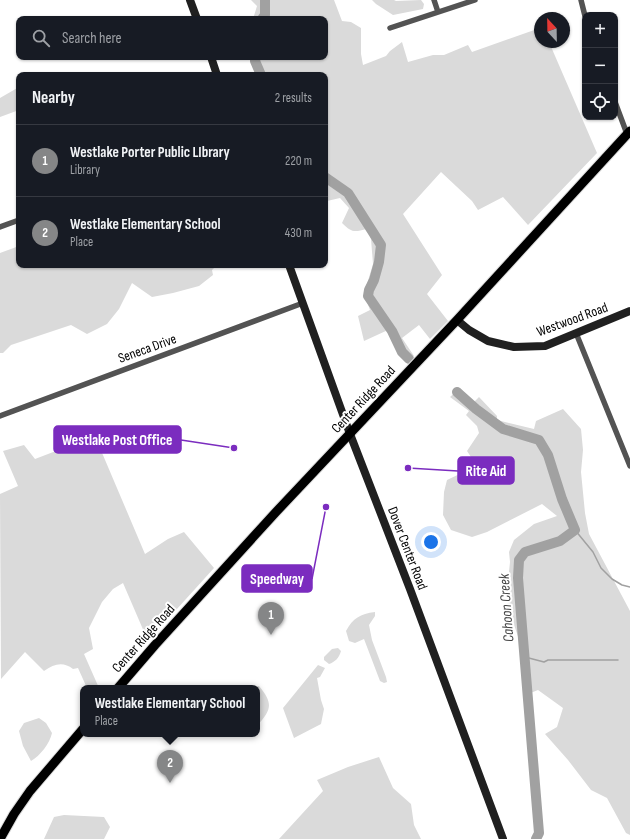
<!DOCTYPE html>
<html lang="en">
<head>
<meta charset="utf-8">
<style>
	:root { --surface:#171b24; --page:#242831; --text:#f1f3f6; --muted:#9ea1a6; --line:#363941; --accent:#858687 }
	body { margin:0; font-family:"Sofia Sans Condensed",sans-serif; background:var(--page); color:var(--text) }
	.controls { position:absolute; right:12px; top:12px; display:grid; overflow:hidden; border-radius:8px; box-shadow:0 1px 3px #0004 }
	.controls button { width:36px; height:36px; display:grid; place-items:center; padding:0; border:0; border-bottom:1px solid var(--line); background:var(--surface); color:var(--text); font:20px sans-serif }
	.compass { position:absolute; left:534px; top:12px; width:36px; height:36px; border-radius:50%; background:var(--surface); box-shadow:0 1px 3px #0004; rotate:338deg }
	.you { position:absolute; left:431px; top:542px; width:14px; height:14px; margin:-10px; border:3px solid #fff; border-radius:50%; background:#1a73e8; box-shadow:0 0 0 6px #1a73e833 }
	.badge { display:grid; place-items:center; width:26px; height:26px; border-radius:50%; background:var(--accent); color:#fff; font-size:13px; font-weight:700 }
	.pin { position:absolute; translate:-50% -33px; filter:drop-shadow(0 1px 2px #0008) }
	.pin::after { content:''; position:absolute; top:21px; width:14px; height:12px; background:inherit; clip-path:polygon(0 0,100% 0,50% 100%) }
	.popup { position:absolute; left:80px; top:685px; width:180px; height:52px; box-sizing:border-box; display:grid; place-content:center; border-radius:8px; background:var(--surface); filter:drop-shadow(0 1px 3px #0005); font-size:13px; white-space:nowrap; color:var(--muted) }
	.popup b { font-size:15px; color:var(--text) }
	.popup::after { content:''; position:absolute; left:50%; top:100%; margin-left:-8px; border:8px solid transparent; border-top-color:var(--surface) }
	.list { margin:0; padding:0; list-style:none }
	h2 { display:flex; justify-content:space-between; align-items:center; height:52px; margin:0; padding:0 16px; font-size:17px }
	h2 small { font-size:13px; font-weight:400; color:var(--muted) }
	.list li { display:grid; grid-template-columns:26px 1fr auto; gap:12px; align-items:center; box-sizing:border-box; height:72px; padding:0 16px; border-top:1px solid var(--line) }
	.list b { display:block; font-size:15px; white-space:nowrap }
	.list p { margin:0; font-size:13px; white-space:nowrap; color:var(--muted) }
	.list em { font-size:13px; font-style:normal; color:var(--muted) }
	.icon { flex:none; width:22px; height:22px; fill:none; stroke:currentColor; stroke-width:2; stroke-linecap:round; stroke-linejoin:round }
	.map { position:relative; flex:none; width:630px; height:839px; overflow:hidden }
	.search { position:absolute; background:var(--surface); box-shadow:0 1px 3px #0004; left:16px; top:16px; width:312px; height:44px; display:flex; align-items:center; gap:10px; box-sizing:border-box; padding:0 14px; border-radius:8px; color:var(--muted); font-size:15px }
	.panel { position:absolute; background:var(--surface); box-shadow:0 1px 3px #0004; left:16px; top:72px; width:312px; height:196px; border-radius:8px }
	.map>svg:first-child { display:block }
	.green { fill:#dadada }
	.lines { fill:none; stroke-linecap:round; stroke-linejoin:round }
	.stream { stroke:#a1a1a1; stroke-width:1.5 }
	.river { stroke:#a1a1a1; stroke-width:10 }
	.primary-casing { stroke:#dbdbdb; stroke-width:11 }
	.street { stroke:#535353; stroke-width:5.5 }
	.secondary { stroke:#202020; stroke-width:8 }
	.primary { stroke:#000; stroke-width:9 }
	.labels { text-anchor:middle; stroke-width:4; stroke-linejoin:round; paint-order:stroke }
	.street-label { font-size:14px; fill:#000; stroke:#fff }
	.water-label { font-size:15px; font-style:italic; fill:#424242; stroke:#fff }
	.leader { fill:none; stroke:#7b2cbf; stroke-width:1.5 }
	.callout-dot { fill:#7b2cbf; stroke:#fff; stroke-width:1.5 }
	.callout { fill:#7b2cbf; stroke:#7b2cbf; stroke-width:1.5 }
	.callout-label { font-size:15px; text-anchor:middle; font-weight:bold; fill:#fff }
</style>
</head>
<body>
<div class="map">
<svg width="630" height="839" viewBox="0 0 630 839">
	<rect width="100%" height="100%" fill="#fff"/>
	<path class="green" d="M 251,0 L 334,0 L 342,21 L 351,22 L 361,28 L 361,54 L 363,65 L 386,56 L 390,51 L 402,42 L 408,62 L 433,55 L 444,55 L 468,45 L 472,52 L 540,28 L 540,42 L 549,42 L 597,153 L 528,225 L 503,197 L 478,210 L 472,201 L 441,172 L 403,214 L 442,275 L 427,294 L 448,321 L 430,339 L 419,325 L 402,338 L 414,356 L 408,362 L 388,330 L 364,341 L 358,316 L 370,310 L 364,294 L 373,264 L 371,239 L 367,229 C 354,232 352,233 342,223 L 349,208 L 340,198 L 327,201 L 325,198 L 325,75 L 257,75 L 250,57 L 325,57 L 325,19 L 253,19 L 257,6 Z
		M 372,0 L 394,0 L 396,1 L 421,0 L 424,4 L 423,9 L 393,15 L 376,4 Z
		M 19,87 L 19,110 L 0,117 L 0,98 Z
		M 19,246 L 19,265 L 217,265 L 212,270 L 213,275 L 199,286 L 173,293 L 152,297 L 132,283 L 119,309 L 107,324 L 87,334 L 71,325 L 11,345 L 3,353 L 0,353 L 0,253 Z
		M 460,388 L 473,403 L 479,397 L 497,416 L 497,420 L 534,429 L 536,421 L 563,409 L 581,429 L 583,450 L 581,472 L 585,513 L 589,534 L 630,611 L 630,835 L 626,833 L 607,798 L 591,790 L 568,760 L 545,734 L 557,727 L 563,708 L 538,690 L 528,694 L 525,657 L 506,601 L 510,562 L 509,552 L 514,540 L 534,524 L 557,516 L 542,504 L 487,532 L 472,537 L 451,530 L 443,515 L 444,492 L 447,480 L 468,470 L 475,463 L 467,451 L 479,433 L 477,426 L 466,415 L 469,411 L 450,397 Z
		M 82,441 L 97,441 L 145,554 L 168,539 L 184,532 L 214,568 L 148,641 L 123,583 L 113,589 L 102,602 L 89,628 L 93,649 L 84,654 L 99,688 L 87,688 L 78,668 L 73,669 C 63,661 54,664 44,671 L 25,652 L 1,679 L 0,494 L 18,486 L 3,451 L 24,445 L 35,459 Z
		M 375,612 L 375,616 L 369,625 L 372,640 L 386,677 L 387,682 L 384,683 L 380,681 L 364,639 L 355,643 L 349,641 L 346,631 C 353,618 360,614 375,612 Z
		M 338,648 L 341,651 C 339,658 335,662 329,664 L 324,660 L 324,657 L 332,649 Z
		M 318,665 L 325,668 L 320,677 L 317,678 L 321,700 L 324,709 L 321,724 L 294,738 L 283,708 Z
		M 259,686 C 274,704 271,710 257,726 L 257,688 L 238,688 L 239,687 Z
		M 39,718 L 46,723 L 52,733 C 50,743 40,756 31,761 L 23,746 L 19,731 L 24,723 Z
		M 379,757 L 393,788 L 411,804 L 414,825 L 421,839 L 279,839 L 323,791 L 317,780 L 348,767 Z
		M 64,815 L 104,817 L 110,827 L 104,839 L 44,839 L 54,817 Z"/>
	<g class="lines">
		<path class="stream" d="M 575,530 L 593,552 L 601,568 L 612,579 L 622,585 L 630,587
			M 525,657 L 544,662 L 548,660 L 618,660"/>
		<path class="river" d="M 262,19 L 265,15 L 265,0
			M 256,57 L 255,61 L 261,75
			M 325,177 L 348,193 L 381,245 L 379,262 L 374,280 L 369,290 L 368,296 L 392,331 L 402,352 L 409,359
			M 457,392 L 476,409 L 503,429 L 539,440 L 548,455 L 562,499 L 575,530 L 560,541 L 525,552 L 519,560 L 518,578 L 539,833 L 536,839"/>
		<defs>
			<path id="primary" d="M 118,688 L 155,645 L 276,512 L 457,320 L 630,131
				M 0,839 L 14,814 L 30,791 L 83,729"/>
		</defs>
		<use href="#primary" class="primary-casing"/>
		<path class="street" d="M 434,0 L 438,12
			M 581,0 L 585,16
			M 390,28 L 475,0
			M 615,102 L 627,134
			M 0,227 L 19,220
			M 576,333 L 630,466
			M 0,416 L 303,303"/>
		<path class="secondary" d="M 190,0 L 197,19
			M 211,57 L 217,75
			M 289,265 L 350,434 L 410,589 L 503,839
			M 457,320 L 469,330 L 488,341 L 514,347 L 545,346 L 630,311"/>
		<use href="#primary" class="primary"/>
	</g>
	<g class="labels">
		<g class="street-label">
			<text transform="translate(572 319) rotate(-20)" y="5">Westwood Road</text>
			<text transform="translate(147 348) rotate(-20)" y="5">Seneca Drive</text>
			<text transform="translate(363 399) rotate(-47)" y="5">Center Ridge Road</text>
			<text transform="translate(408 548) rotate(69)" y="5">Dover Center Road</text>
			<text transform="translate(143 638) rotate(-48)" y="5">Center Ridge Road</text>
		</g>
		<g class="water-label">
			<text transform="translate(506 608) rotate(-94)" y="5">Cahoon Creek</text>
		</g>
	</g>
	<path class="leader" d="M234 448L181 440M408 468L458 471M326 507L312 579"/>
	<g class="callout-dot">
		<circle cx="234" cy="448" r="4"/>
		<circle cx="408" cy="468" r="4"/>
		<circle cx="326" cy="507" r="4"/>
	</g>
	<g class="callout">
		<rect x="54" y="426" width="127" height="27" rx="4"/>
		<rect x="458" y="457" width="56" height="27" rx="4"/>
		<rect x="242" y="565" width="70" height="27" rx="4"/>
	</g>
	<g class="callout-label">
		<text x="117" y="445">Westlake Post Office</text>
		<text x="486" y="476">Rite Aid</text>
		<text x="277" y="584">Speedway</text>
	</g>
</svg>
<div class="controls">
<button>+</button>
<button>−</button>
<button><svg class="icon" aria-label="locate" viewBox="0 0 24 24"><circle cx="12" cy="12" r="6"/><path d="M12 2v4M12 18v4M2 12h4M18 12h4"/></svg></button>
</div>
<svg class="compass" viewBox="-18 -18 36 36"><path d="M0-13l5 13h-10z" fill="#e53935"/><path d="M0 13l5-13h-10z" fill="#9ea1a6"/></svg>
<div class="you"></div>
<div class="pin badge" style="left:271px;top:635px">1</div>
<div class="pin badge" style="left:170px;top:783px">2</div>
<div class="popup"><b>Westlake Elementary School</b>Place</div>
<div class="search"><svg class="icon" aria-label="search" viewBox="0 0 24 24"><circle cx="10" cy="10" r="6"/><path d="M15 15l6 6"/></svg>Search here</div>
<section class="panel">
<h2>Nearby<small>2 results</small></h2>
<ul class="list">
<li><span class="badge">1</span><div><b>Westlake Porter Public LIbrary</b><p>Library</p></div><em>220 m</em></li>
<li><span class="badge">2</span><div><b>Westlake Elementary School</b><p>Place</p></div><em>430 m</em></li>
</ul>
</section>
</div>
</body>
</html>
